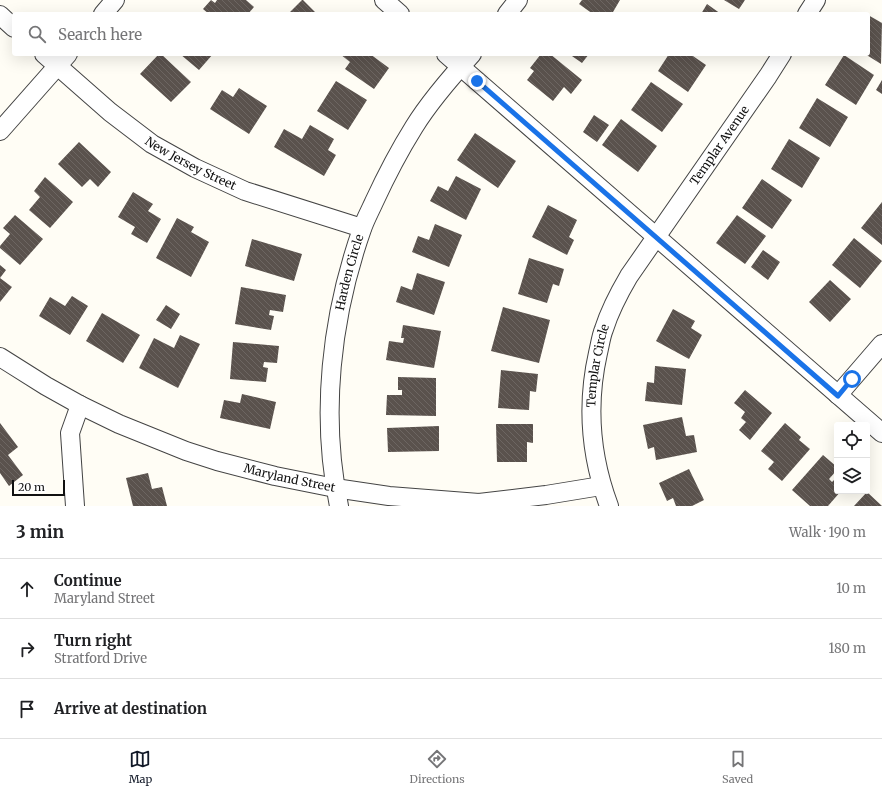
<!DOCTYPE html>
<html lang="en">
<head>
<meta charset="utf-8">
<style>
	:root { --surface:#fff; --page:#f6f6f6; --text:#202124; --muted:#757577; --line:#e0e0e0; --accent:#111827 }
	body { margin:0; font-family:Merriweather,serif; background:var(--page); color:var(--text) }
	.controls { position:absolute; right:12px; bottom:12px; display:grid; overflow:hidden; border-radius:4px; box-shadow:0 4px 16px #0002 }
	.controls button { width:36px; height:36px; display:grid; place-items:center; padding:0; border:0; border-bottom:1px solid var(--line); background:var(--surface); color:var(--text); font:20px sans-serif }
	.scale { position:absolute; left:12px; bottom:10px; width:53px; box-sizing:border-box; padding-left:4px; border:2px solid #111; border-top:0; font-size:11px; line-height:14px; white-space:nowrap; color:#111; -webkit-text-stroke:3px #fff; paint-order:stroke }
	.stop { position:absolute; width:12px; height:12px; margin:-9px; border:3px solid #1a73e8; border-radius:50%; background:#fff }
	.stop.end { background:#1a73e8; border-color:#fff; box-shadow:0 1px 4px #0008 }
	.list { margin:0; padding:0; list-style:none }
	h2 { display:flex; justify-content:space-between; align-items:center; height:52px; margin:0; padding:0 16px; font-size:17px }
	h2 small { font-size:13px; font-weight:400; color:var(--muted) }
	.list li { display:grid; grid-template-columns:26px 1fr auto; gap:12px; align-items:center; box-sizing:border-box; height:60px; padding:0 16px; border-top:1px solid var(--line) }
	.list b { display:block; font-size:15px; white-space:nowrap }
	.list p { margin:0; font-size:13px; white-space:nowrap; color:var(--muted) }
	.list em { font-size:13px; font-style:normal; color:var(--muted) }
	.icon { flex:none; width:22px; height:22px; fill:none; stroke:currentColor; stroke-width:2; stroke-linecap:round; stroke-linejoin:round }
	.map { position:relative; flex:none; width:882px; height:506px; overflow:hidden }
	.search { position:absolute; background:var(--surface); box-shadow:0 4px 16px #0002; left:12px; right:12px; top:12px; height:44px; display:flex; align-items:center; gap:10px; box-sizing:border-box; padding:0 14px; border-radius:4px; color:var(--muted); font-size:15px }
	.sheet { height:232px; background:var(--surface) }
	nav { display:flex; justify-content:space-around; align-items:center; box-sizing:border-box; height:56px; border-top:1px solid var(--line); background:var(--surface); font-size:11px; color:var(--muted) }
	nav a { display:grid; justify-items:center; gap:2px }
	nav .on { color:var(--accent) }
	.map>svg:first-child { display:block }
	.building { fill:url(#building-back-hatch) }
	.lines { fill:none; stroke-linecap:round; stroke-linejoin:round }
	.minor-casing { stroke:#444; stroke-width:20 }
	.minor { stroke:#fff; stroke-width:18 }
	.route { stroke:#1a73e8; stroke-width:5 }
	.labels { text-anchor:middle; stroke-width:4; stroke-linejoin:round; paint-order:stroke }
	.street-label { font-size:12px; fill:#111; stroke:#fff }
</style>
</head>
<body>
<div class="map">
<svg width="882" height="506" viewBox="0 0 882 506">
	<defs>
		<pattern id="building-back-hatch" width="6" height="6" patternUnits="userSpaceOnUse"><rect width="6" height="6" fill="#5a524d"/><path d="M-1 5l2 2M0 0l6 6M5-1l2 2" fill="none" stroke="#6d6662"/></pattern>
	</defs>
	<rect width="100%" height="100%" fill="#fffdf5"/>
	<path class="building" d="M 211,0 L 215,3 L 217,0 L 246,0 L 254,7 L 248,14 L 209,14 L 203,9 Z
		M 302,0 L 303,0 L 317,14 L 288,14 Z
		M 582,0 L 620,0 L 613,12 L 616,14 L 593,14 L 579,4 Z
		M 724,0 L 745,0 L 739,9 Z
		M 707,4 L 721,14 L 701,14 Z
		M 868,15 L 882,23 L 881,64 L 865,54 L 868,54 Z
		M 159,54 L 161,54 L 191,82 L 171,102 L 140,74 Z
		M 180,54 L 213,54 L 199,70 Z
		M 340,54 L 370,54 L 389,68 L 374,89 L 345,69 L 350,62 Z
		M 541,54 L 550,54 L 582,80 L 571,94 L 564,87 L 553,101 L 527,80 L 534,71 L 530,68 Z
		M 569,54 L 589,54 L 582,63 Z
		M 669,54 L 690,54 L 706,65 L 688,92 L 658,71 Z
		M 844,55 L 874,75 L 856,105 L 825,85 Z
		M 882,80 L 882,94 L 876,90 Z
		M 336,81 L 367,100 L 348,130 L 317,111 Z
		M 651,82 L 683,104 L 662,132 L 631,110 Z
		M 239,88 L 267,106 L 249,134 L 210,109 L 222,90 L 233,97 Z
		M 817,98 L 848,117 L 830,147 L 799,128 Z
		M 594,115 L 609,125 L 597,142 L 583,132 Z
		M 621,119 L 657,146 L 638,172 L 602,145 Z
		M 310,125 L 334,139 L 328,150 L 336,155 L 324,176 L 274,147 L 284,129 L 302,139 Z
		M 475,133 L 516,161 L 498,188 L 457,160 Z
		M 789,139 L 820,158 L 802,188 L 771,169 Z
		M 79,142 L 111,172 L 98,187 L 90,179 L 82,187 L 58,164 Z
		M 456,176 L 481,189 L 466,220 L 430,201 L 438,186 L 448,191 Z
		M 45,177 L 73,202 L 50,228 L 29,210 L 40,197 L 34,191 Z
		M 762,179 L 792,200 L 772,229 L 742,208 Z
		M 133,192 L 153,204 L 148,211 L 161,219 L 147,243 L 131,234 L 135,227 L 118,217 Z
		M 882,202 L 882,245 L 861,228 Z
		M 548,205 L 577,220 L 569,237 L 574,240 L 567,255 L 532,237 Z
		M 15,215 L 43,239 L 20,265 L 0,248 L 0,246 L 10,234 L 3,228 Z
		M 737,215 L 766,236 L 745,264 L 716,243 Z
		M 177,218 L 194,227 L 191,232 L 209,242 L 191,277 L 156,258 Z
		M 435,224 L 462,235 L 449,267 L 412,252 L 418,236 L 429,240 Z
		M 854,238 L 882,261 L 860,288 L 832,265 Z
		M 252,239 L 302,254 L 294,281 L 245,266 Z
		M 763,250 L 780,262 L 768,280 L 751,267 Z
		M 529,258 L 564,269 L 559,286 L 553,284 L 547,303 L 518,294 Z
		M 0,265 L 6,270 L 0,278 L 12,287 L 0,302 Z
		M 417,273 L 445,282 L 434,315 L 396,302 L 401,286 L 412,290 Z
		M 830,280 L 851,299 L 830,322 L 809,302 Z
		M 241,287 L 286,295 L 283,312 L 270,310 L 269,315 L 274,316 L 271,330 L 235,324 Z
		M 72,296 L 88,306 L 70,335 L 39,316 L 50,297 L 65,306 Z
		M 166,305 L 180,314 L 171,329 L 156,320 Z
		M 503,307 L 550,320 L 539,363 L 491,351 Z
		M 673,309 L 695,321 L 691,328 L 702,335 L 689,359 L 656,341 Z
		M 102,313 L 140,335 L 123,363 L 86,341 Z
		M 403,325 L 441,331 L 434,368 L 386,360 L 389,341 L 403,343 L 404,338 L 401,338 Z
		M 180,335 L 200,344 L 178,388 L 139,368 L 154,338 L 174,348 Z
		M 233,342 L 279,346 L 277,363 L 264,362 L 263,367 L 268,368 L 266,382 L 230,379 Z
		M 655,366 L 686,369 L 682,405 L 645,401 L 647,382 L 654,383 Z
		M 501,370 L 538,374 L 536,392 L 530,391 L 529,410 L 498,408 Z
		M 398,377 L 436,378 L 436,416 L 386,415 L 387,395 L 402,395 L 402,390 L 398,390 Z
		M 745,390 L 772,413 L 750,440 L 739,430 L 746,422 L 741,418 L 745,412 L 734,403 Z
		M 242,394 L 276,402 L 270,429 L 220,418 L 224,400 L 240,403 Z
		M 682,417 L 686,436 L 694,435 L 697,452 L 656,460 L 654,447 L 648,449 L 643,425 Z
		M 0,423 L 18,447 L 8,455 L 23,475 L 9,486 L 0,473 Z
		M 785,423 L 801,437 L 799,440 L 810,449 L 782,481 L 768,469 L 774,462 L 761,451 Z
		M 496,424 L 533,424 L 533,443 L 527,442 L 527,462 L 497,462 Z
		M 439,426 L 439,451 L 388,452 L 387,428 Z
		M 823,455 L 837,467 L 837,470 L 829,479 L 832,482 L 835,479 L 837,481 L 837,491 L 841,491 L 828,506 L 810,506 L 792,490 Z
		M 689,469 L 704,500 L 692,506 L 676,506 L 673,498 L 667,501 L 659,483 Z
		M 148,473 L 152,489 L 162,487 L 167,506 L 133,506 L 126,478 Z
		M 867,492 L 882,506 L 854,506 Z"/>
	<g class="lines">
		<defs>
			<g id="minor">
				<path d="M 384,0 L 400,14"/>
				<path d="M 103,14 L 115,0"/>
				<path d="M 507,14 L 518,0"/>
				<path d="M 807,14 L 816,0"/>
				<path d="M 0,15 L 14,28"/>
				<path id="s1" d="M 44,54 L 110,112 L 152,144 L 195,168 L 245,191 L 362,228"/>
				<path d="M 446,54 L 882,433"/>
				<path d="M 0,131 L 68,54"/>
				<path id="s2" d="M 0,357 L 46,386 L 80,405 L 119,424 L 186,451 L 217,461 L 275,476 L 335,488 L 389,496 L 479,503 L 546,495 L 601,486"/>
				<path d="M 838,395 L 882,344"/>
				<path d="M 75,506 L 70,433 L 80,405"/>
				<path id="s3" d="M 339,506 C 320,415 331,317 362,229 C 365,220 370,211 374,202 C 386,176 399,151 414,127 C 430,101 451,77 472,54"/>
				<path id="s4" d="M 609,506 C 590,455 586,406 598,353 C 600,345 601,336 604,329 C 610,310 619,293 629,276 L 768,76 L 782,54"/>
			</g>
		</defs>
		<use href="#minor" class="minor-casing"/>
		<use href="#minor" class="minor"/>
	</g>
	<g class="lines">
		<path class="route" d="M 477,81 L 838,396 L 852,379"/>
	</g>
	<g class="labels">
		<g class="street-label">
			<text dy="4" stroke="none"><textPath href="#s4" startOffset="398">Templar Avenue</textPath></text>
			<text dy="4" stroke="none"><textPath href="#s1" startOffset="184">New Jersey Street</textPath></text>
			<text dy="4" stroke="none"><textPath href="#s3" startOffset="236">Harden Circle</textPath></text>
			<text dy="4" stroke="none"><textPath href="#s4" startOffset="143">Templar Circle</textPath></text>
			<text dy="4" stroke="none"><textPath href="#s2" startOffset="316">Maryland Street</textPath></text>
		</g>
	</g>
</svg>
<div class="controls">
<button><svg class="icon" aria-label="locate" viewBox="0 0 24 24"><circle cx="12" cy="12" r="6"/><path d="M12 2v4M12 18v4M2 12h4M18 12h4"/></svg></button>
<button><svg class="icon" aria-label="layers" viewBox="0 0 24 24"><path d="M12 4l9 5-9 5-9-5zM3 14l9 5 9-5"/></svg></button>
</div>
<div class="scale">20 m</div>
<div class="stop" style="left:852px;top:379px"></div>
<div class="stop end" style="left:477px;top:81px"></div>
<div class="search"><svg class="icon" aria-label="search" viewBox="0 0 24 24"><circle cx="10" cy="10" r="6"/><path d="M15 15l6 6"/></svg>Search here</div>
</div>
<section class="sheet">
<h2>3 min<small>Walk · 190 m</small></h2>
<ul class="list">
<li><svg class="icon" aria-label="ahead" viewBox="0 0 24 24"><path d="M12 20V5M6 11l6-6 6 6"/></svg><div><b>Continue</b><p>Maryland Street</p></div><em>10 m</em></li>
<li><svg class="icon" aria-label="right" viewBox="0 0 24 24"><path d="M7 20v-9h11M14 6l5 5-5 5"/></svg><div><b>Turn right</b><p>Stratford Drive</p></div><em>180 m</em></li>
<li><svg class="icon" aria-label="arrive" viewBox="0 0 24 24"><path d="M6 21V4h12l-3 4 3 4H6"/></svg><div><b>Arrive at destination</b></div></li>
</ul>
</section>
<nav>
<a class="on"><svg class="icon" aria-label="map" viewBox="0 0 24 24"><path d="M3 6l6-2 6 2 6-2v14l-6 2-6-2-6 2zM9 4v14M15 6v14"/></svg>Map</a>
<a><svg class="icon" aria-label="directions" viewBox="0 0 24 24"><path d="M12 3l9 9-9 9-9-9zM9 14v-3h6M13 9l2 2-2 2"/></svg>Directions</a>
<a><svg class="icon" aria-label="saved" viewBox="0 0 24 24"><path d="M7 4h10v16l-5-4-5 4z"/></svg>Saved</a>
</nav>
</body>
</html>
